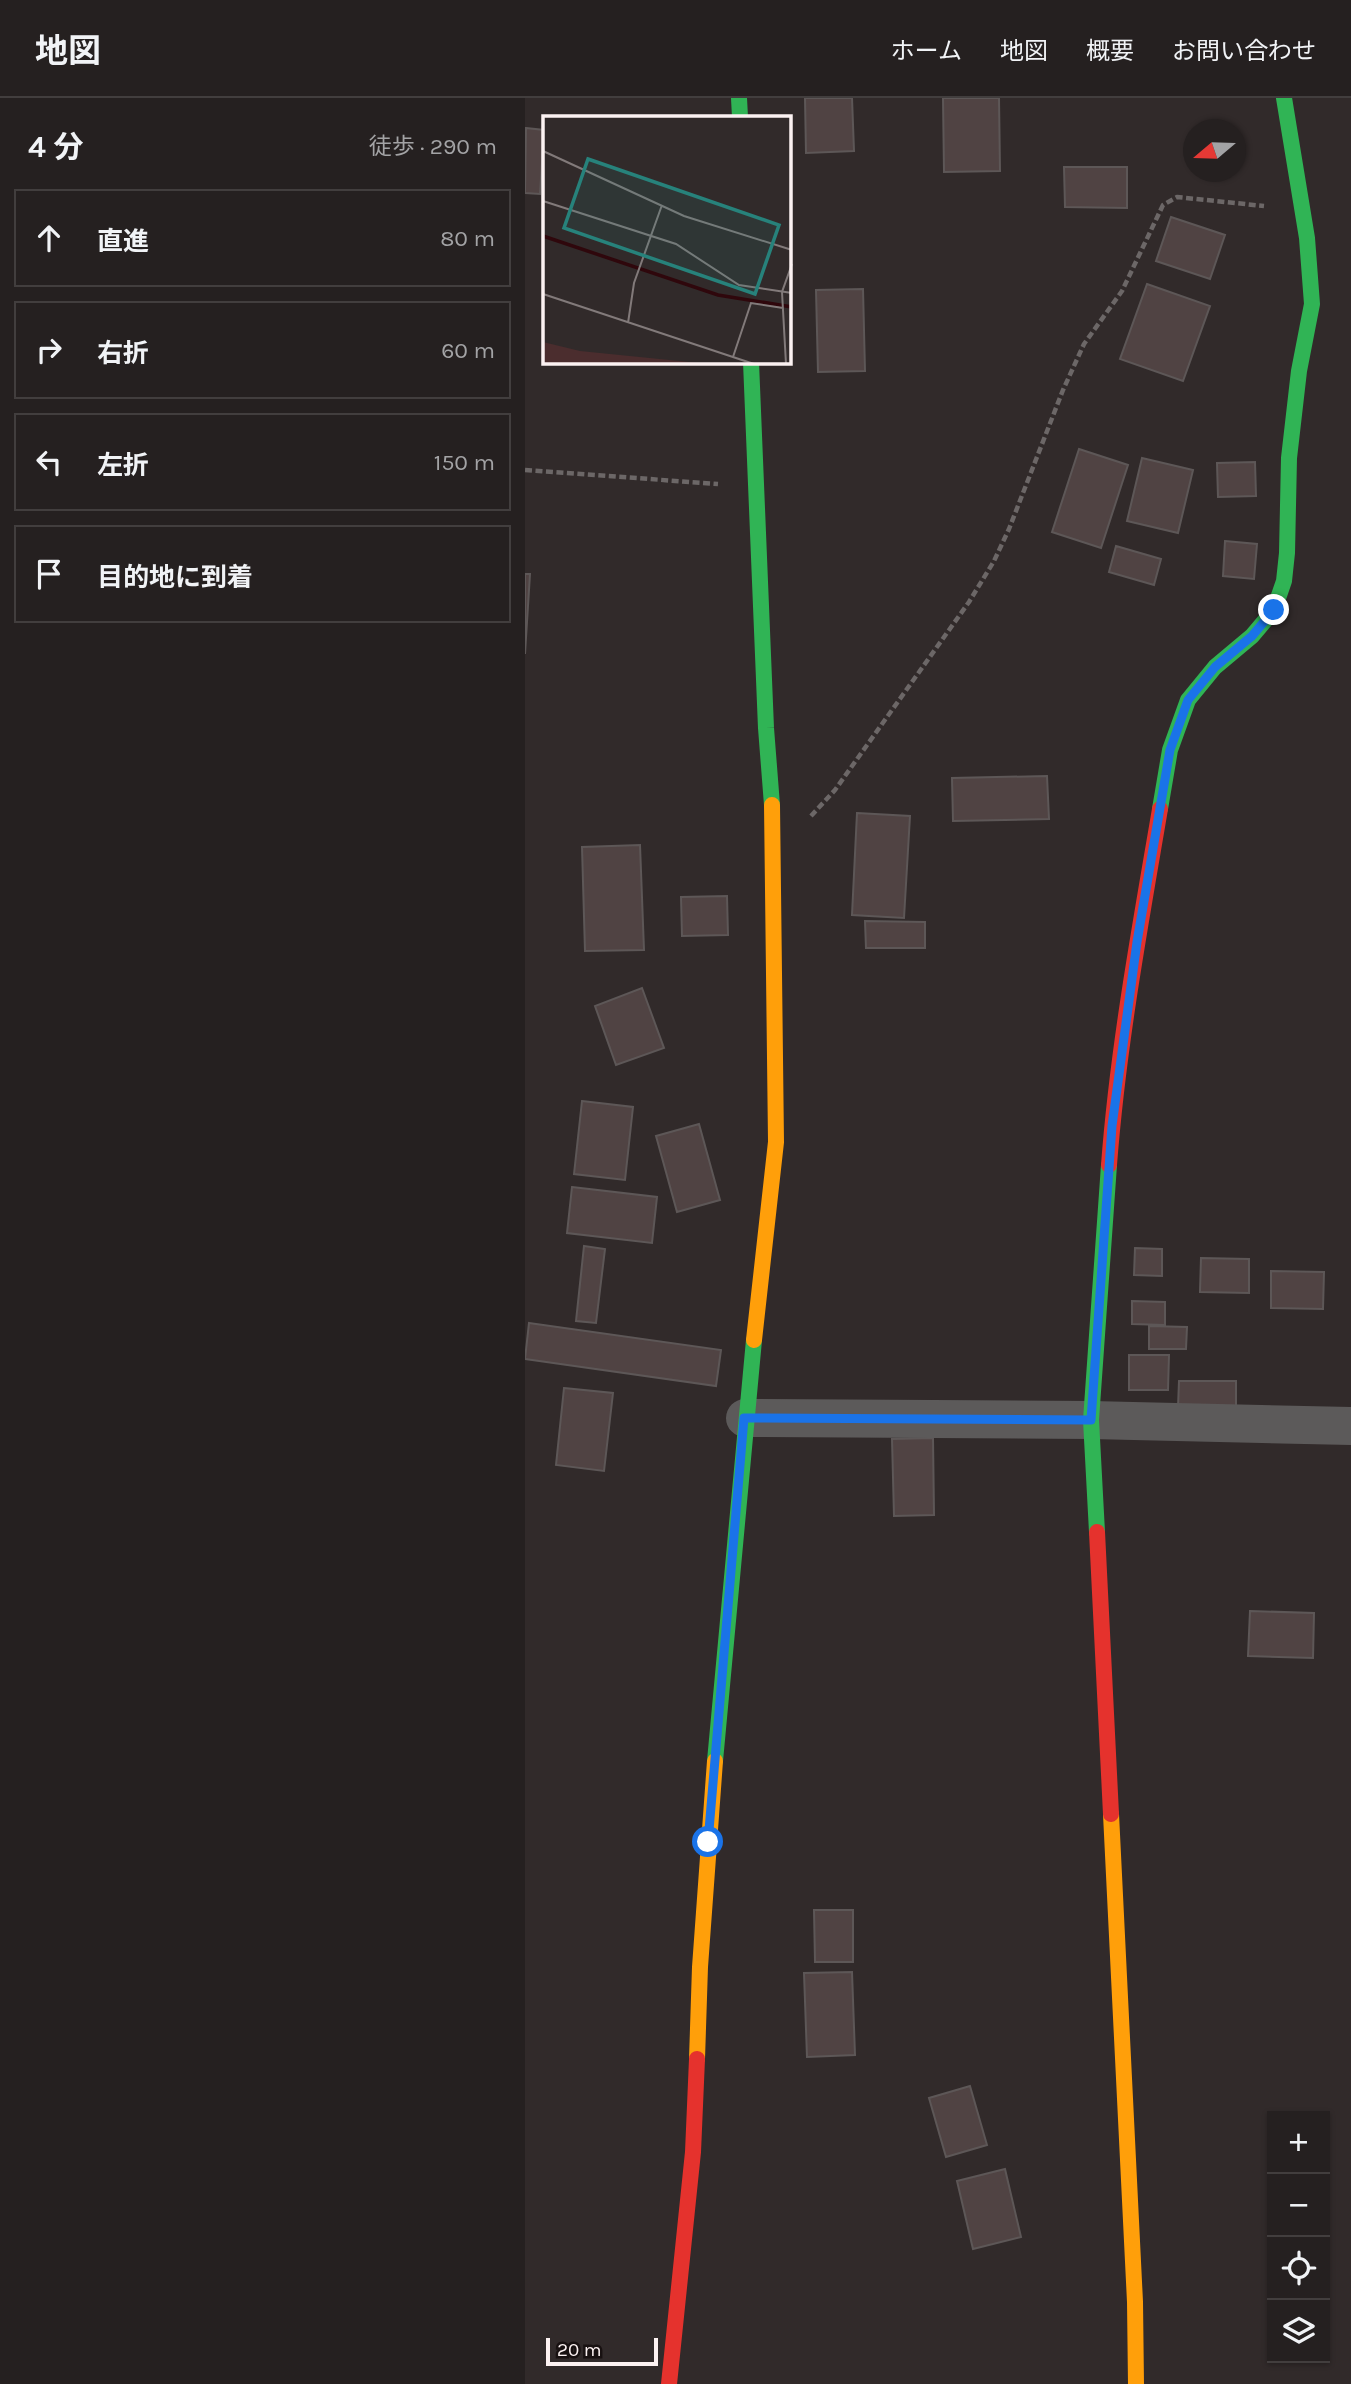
<!DOCTYPE html>
<html lang="ja">
<head>
<meta charset="utf-8">
<style>
	:root { --surface:#252020; --page:#2d2829; --text:#f1f3f6; --muted:#a3a3a5; --line:#423e3e }
	body { margin:0; font-family:Karla,"Noto Sans JP",sans-serif; background:var(--page); color:var(--text) }
	.controls { position:absolute; right:21px; bottom:21px; display:grid; overflow:hidden; border-radius:0px; box-shadow:0 2px 5px #0004 }
	.controls button { width:63px; height:63px; display:grid; place-items:center; padding:0; border:0; border-bottom:2px solid var(--line); background:var(--surface); color:var(--text); font:35px sans-serif }
	.compass { position:absolute; left:658px; top:21px; width:63px; height:63px; border-radius:50%; background:var(--surface); box-shadow:0 2px 5px #0004; rotate:251deg }
	.scale { position:absolute; left:21px; bottom:18px; width:112px; box-sizing:border-box; padding-left:7px; border:4px solid #fcf2f2; border-top:0; font-size:19px; line-height:24px; white-space:nowrap; color:#fcf2f2; -webkit-text-stroke:5px #181111; paint-order:stroke }
	.stop { position:absolute; width:21px; height:21px; margin:-16px; border:5px solid #1a73e8; border-radius:50%; background:#fff }
	.stop.end { background:#1a73e8; border-color:#fff; box-shadow:0 2px 7px #0008 }
	.list { margin:0; padding:0; list-style:none }
	h2 { display:flex; justify-content:space-between; align-items:center; height:91px; margin:0; padding:0 28px; font-size:30px }
	h2 small { font-size:23px; font-weight:400; color:var(--muted) }
	.list li { display:grid; grid-template-columns:46px 1fr auto; gap:21px; align-items:center; box-sizing:border-box; height:98px; margin:0 14px 14px; padding:0 14px; border:2px solid var(--line); border-radius:0px }
	.list b { display:block; font-size:26px; white-space:nowrap }
	.list em { font-size:23px; font-style:normal; color:var(--muted) }
	.icon { flex:none; width:38px; height:38px; fill:none; stroke:currentColor; stroke-width:2; stroke-linecap:round; stroke-linejoin:round }
	.map { position:relative; flex:none; width:826px; height:2286px; overflow:hidden }
	header { display:flex; align-items:center; gap:42px; box-sizing:border-box; height:98px; padding:0 35px; background:var(--surface); border-bottom:2px solid var(--line) }
	header strong { font-size:33px }
	nav { display:flex; gap:38px; margin-inline-start:auto; font-size:24px }
	main { display:flex }
	aside { flex:1; background:var(--surface) }
	.map>svg:first-child { display:block }
	.building { fill:#504343; stroke:#5d5757; stroke-width:2 }
	.lines { fill:none; stroke-linecap:round; stroke-linejoin:round }
	.path { stroke:#6c6767; stroke-width:4.5; stroke-dasharray:7 3.5; stroke-linecap:butt }
	.street { stroke:#5c5a5a; stroke-width:38 }
	.fast { stroke:#30b455; stroke-width:16 }
	.slow { stroke:#ff9f0a; stroke-width:16 }
	.jam { stroke:#e5322d; stroke-width:16 }
	.route { stroke:#1a73e8; stroke-width:9 }
	.inset-river { fill:none; stroke:#2f070c; stroke-width:3.5 }
	.inset-road { fill:none; stroke:#827a7a; stroke-width:2 }
	.view { fill:#27827b; fill-opacity:0.15; stroke:#27827b; stroke-width:3.5 }
	.inset-edge { fill:none; stroke:#fcf2f2; stroke-width:3.5 }
</style>
</head>
<body>
<header>
<strong>地図</strong>
<nav><a>ホーム</a><a>地図</a><a>概要</a><a>お問い合わせ</a></nav>
</header>
<main>
<aside>
<h2>4 分<small>徒歩 · 290 m</small></h2>
<ul class="list">
<li><svg class="icon" aria-label="ahead" viewBox="0 0 24 24"><path d="M12 20V5M6 11l6-6 6 6"/></svg><div><b>直進</b></div><em>80 m</em></li>
<li><svg class="icon" aria-label="right" viewBox="0 0 24 24"><path d="M7 20v-9h11M14 6l5 5-5 5"/></svg><div><b>右折</b></div><em>60 m</em></li>
<li><svg class="icon" aria-label="left" viewBox="0 0 24 24"><path d="M17 20v-9H6M10 6l-5 5 5 5"/></svg><div><b>左折</b></div><em>150 m</em></li>
<li><svg class="icon" aria-label="arrive" viewBox="0 0 24 24"><path d="M6 21V4h12l-3 4 3 4H6"/></svg><div><b>目的地に到着</b></div></li>
</ul>
</aside>
<div class="map">
<svg width="826" height="2286" viewBox="0 0 826 2286">
	<rect width="100%" height="100%" fill="#312a2a"/>
	<path class="building" d="M 280,0 L 327,0 L 329,53 L 281,55 Z
		M 418,0 L 474,0 L 475,73 L 419,74 Z
		M 1,30 L 19,32 L 15,96 L 0,95 Z
		M 539,69 L 602,69 L 602,110 L 540,109 Z
		M 646,119 L 700,137 L 685,181 L 631,163 Z
		M 622,186 L 685,208 L 658,283 L 595,261 Z
		M 338,191 L 340,273 L 293,274 L 291,192 Z
		M 554,351 L 603,367 L 576,450 L 527,434 Z
		M 617,360 L 668,372 L 653,435 L 602,423 Z
		M 730,364 L 731,398 L 693,399 L 692,365 Z
		M 700,443 L 732,446 L 729,481 L 698,478 Z
		M 591,448 L 636,461 L 629,487 L 584,474 Z
		M 0,476 L 5,476 L 0,556 Z
		M 522,678 L 524,721 L 428,723 L 427,680 Z
		M 332,715 L 385,718 L 379,820 L 327,817 Z
		M 115,747 L 119,852 L 60,853 L 57,749 Z
		M 202,798 L 203,837 L 157,838 L 156,799 Z
		M 340,823 L 400,824 L 400,850 L 341,850 Z
		M 117,890 L 139,950 L 91,967 L 70,908 Z
		M 57,1003 L 108,1009 L 100,1082 L 49,1076 Z
		M 174,1026 L 195,1102 L 152,1114 L 131,1038 Z
		M 47,1089 L 132,1099 L 127,1145 L 42,1135 Z
		M 59,1148 L 80,1151 L 71,1225 L 51,1223 Z
		M 610,1150 L 637,1151 L 637,1178 L 609,1177 Z
		M 676,1160 L 724,1161 L 724,1195 L 675,1194 Z
		M 746,1173 L 799,1174 L 798,1211 L 746,1210 Z
		M 607,1203 L 640,1204 L 640,1227 L 607,1226 Z
		M 4,1225 L 196,1252 L 191,1288 L 0,1261 Z
		M 624,1228 L 662,1229 L 661,1251 L 624,1251 Z
		M 604,1257 L 644,1257 L 643,1292 L 604,1292 Z
		M 654,1283 L 711,1283 L 711,1309 L 653,1309 Z
		M 39,1290 L 88,1295 L 79,1373 L 31,1367 Z
		M 408,1340 L 409,1417 L 369,1418 L 367,1341 Z
		M 725,1513 L 789,1515 L 788,1560 L 723,1558 Z
		M 289,1812 L 328,1812 L 328,1864 L 290,1864 Z
		M 327,1874 L 330,1957 L 282,1959 L 279,1875 Z
		M 445,1988 L 462,2047 L 421,2059 L 404,2000 Z
		M 480,2071 L 496,2139 L 448,2151 L 432,2083 Z"/>
	<g class="lines">
		<path class="path" d="M 0,372 L 193,386
			M 286,718 L 310,692 L 444,504 L 469,463 L 484,431 L 538,292 L 559,246 L 597,193 L 638,107 L 652,99 L 739,108"/>
		<path class="street" d="M 220,1320 L 566,1322 L 826,1328"/>
		<path class="fast" d="M 214,0 L 215,19
			M 226,264 L 241,630 L 247,707
			M 635,711 L 645,652 L 663,602 L 690,569 L 727,538 L 749,512 L 759,483 L 762,455 L 764,360 L 774,273 L 787,206 L 782,140 L 759,0
			M 572,1434 L 566,1322 L 584,1067
			M 190,1663 L 229,1242"/>
		<path class="slow" d="M 229,1242 L 251,1044 L 247,707
			M 586,1716 L 610,2204 L 611,2286
			M 172,1961 L 175,1869 L 190,1663"/>
		<path class="jam" d="M 584,1067 C 593,948 615,829 635,711
			M 572,1434 L 586,1716
			M 144,2286 L 168,2054 L 172,1961"/>
	</g>
	<g class="lines">
		<path class="route" d="M 183,1744 L 219,1320 L 566,1322 L 587,1028 L 612,844 L 645,652 L 663,602 L 690,569 L 727,538 L 749,512"/>
	</g>
	<g transform="translate(18 18)">
		<rect width="248" height="248" fill="#312a2a"/>
		<path d="M 0,226 L 37,235 L 166,248 L 0,248 Z" fill="#4b2d2e"/>
		<path class="inset-river" d="M 0,120 L 175,179 L 249,191"/>
		<path class="inset-road" d="M 0,35 L 141,100 L 249,134M 0,85 L 133,128 L 196,169 L 249,177M 0,178 L 211,248M 85,207 L 91,167 L 119,89M 190,241 L 208,187 L 240,192M 243,248 L 239,176 L 249,148"/>
		<path class="view" d="M 45,43 L 236,109 L 212,178 L 21,112 Z"/>
		<rect width="248" height="248" class="inset-edge"/>
	</g>
</svg>
<div class="controls">
<button>+</button>
<button>−</button>
<button><svg class="icon" aria-label="locate" viewBox="0 0 24 24"><circle cx="12" cy="12" r="6"/><path d="M12 2v4M12 18v4M2 12h4M18 12h4"/></svg></button>
<button><svg class="icon" aria-label="layers" viewBox="0 0 24 24"><path d="M12 4l9 5-9 5-9-5zM3 14l9 5 9-5"/></svg></button>
</div>
<svg class="compass" viewBox="-18 -18 36 36"><path d="M0-13l5 13h-10z" fill="#e53935"/><path d="M0 13l5-13h-10z" fill="#a3a3a5"/></svg>
<div class="scale">20 m</div>
<div class="stop" style="left:183px;top:1744px"></div>
<div class="stop end" style="left:749px;top:512px"></div>
</div>
</main>
</body>
</html>
